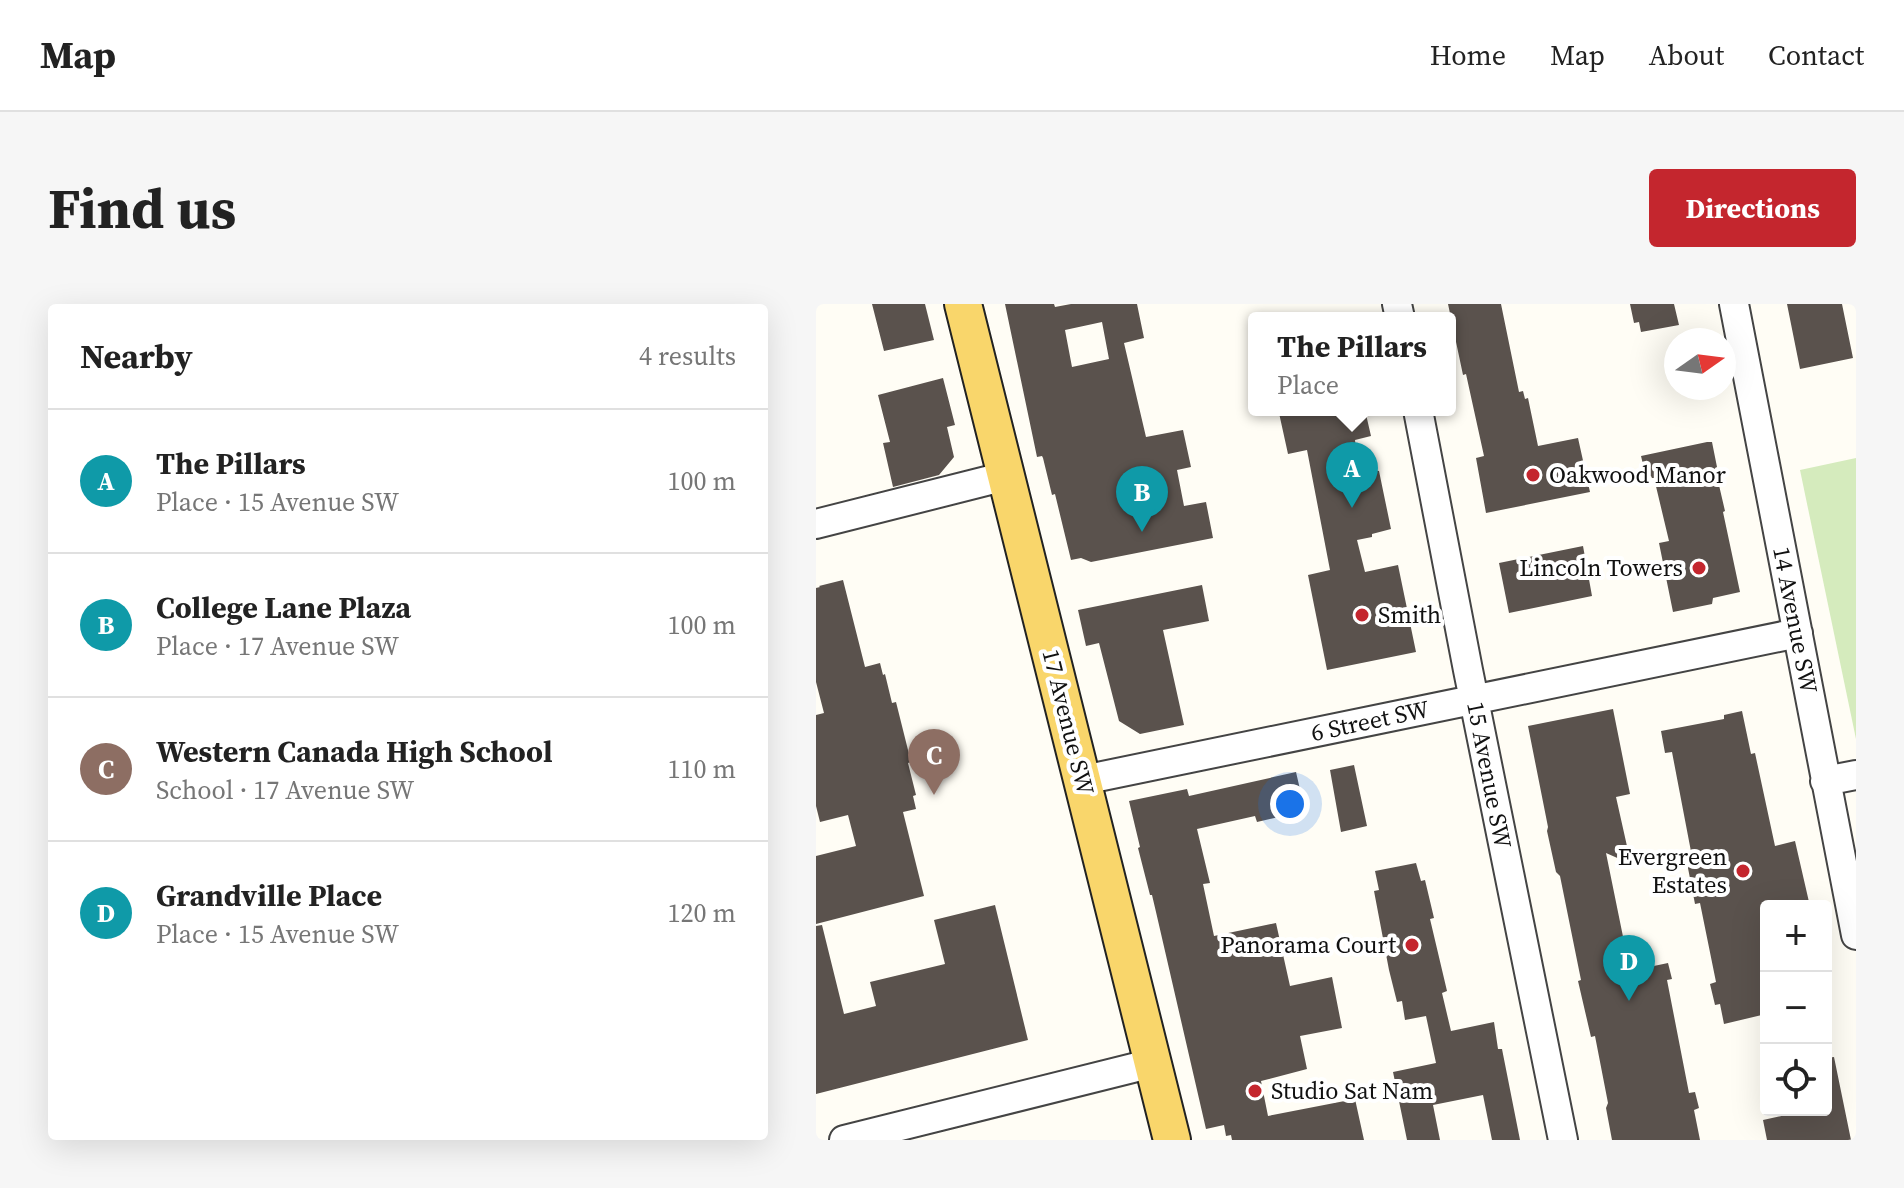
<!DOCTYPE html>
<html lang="en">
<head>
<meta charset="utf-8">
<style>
	:root { --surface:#fff; --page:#f6f6f6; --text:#222; --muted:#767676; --line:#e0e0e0; --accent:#c4262e }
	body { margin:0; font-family:"Source Serif 4",serif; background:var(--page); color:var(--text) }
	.controls { position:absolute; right:24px; bottom:24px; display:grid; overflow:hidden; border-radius:8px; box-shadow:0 8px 32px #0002 }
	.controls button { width:72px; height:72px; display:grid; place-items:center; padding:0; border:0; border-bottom:2px solid var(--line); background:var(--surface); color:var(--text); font:40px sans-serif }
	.compass { position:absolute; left:848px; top:24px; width:72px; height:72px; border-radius:50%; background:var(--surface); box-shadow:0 8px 32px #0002; rotate:76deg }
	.you { position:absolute; left:474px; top:500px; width:28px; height:28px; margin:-20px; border:6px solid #fff; border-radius:50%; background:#1a73e8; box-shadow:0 0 0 12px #1a73e833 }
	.badge { display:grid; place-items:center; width:52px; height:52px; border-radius:50%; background:var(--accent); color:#fff; font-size:26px; font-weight:700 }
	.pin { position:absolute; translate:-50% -66px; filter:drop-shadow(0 2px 4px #0008) }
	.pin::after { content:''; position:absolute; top:42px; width:28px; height:24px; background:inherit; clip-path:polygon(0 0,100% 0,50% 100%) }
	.popup { position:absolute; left:432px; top:8px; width:208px; height:104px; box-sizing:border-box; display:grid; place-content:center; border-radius:8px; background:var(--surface); filter:drop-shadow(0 2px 6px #0005); font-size:26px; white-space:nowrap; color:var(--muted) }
	.popup b { font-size:30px; color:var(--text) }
	.popup::after { content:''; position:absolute; left:50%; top:100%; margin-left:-16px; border:16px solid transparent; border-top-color:var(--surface) }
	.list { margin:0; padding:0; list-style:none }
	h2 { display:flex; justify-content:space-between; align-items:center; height:104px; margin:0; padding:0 32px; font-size:34px }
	h2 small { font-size:26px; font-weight:400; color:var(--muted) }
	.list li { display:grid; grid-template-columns:52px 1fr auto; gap:24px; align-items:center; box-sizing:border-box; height:144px; padding:0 32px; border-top:2px solid var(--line) }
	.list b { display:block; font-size:30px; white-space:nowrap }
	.list p { margin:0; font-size:26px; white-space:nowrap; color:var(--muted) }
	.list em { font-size:26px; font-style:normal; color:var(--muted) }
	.icon { flex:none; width:44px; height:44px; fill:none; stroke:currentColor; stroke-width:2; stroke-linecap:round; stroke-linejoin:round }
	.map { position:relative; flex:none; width:1040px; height:836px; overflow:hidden; border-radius:8px }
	header { display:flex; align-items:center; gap:48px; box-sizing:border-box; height:112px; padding:0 40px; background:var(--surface); border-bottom:2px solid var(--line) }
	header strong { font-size:38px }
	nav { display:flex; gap:44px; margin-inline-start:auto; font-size:28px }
	.intro { display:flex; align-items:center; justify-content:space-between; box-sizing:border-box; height:192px; padding:0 48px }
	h1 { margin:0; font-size:56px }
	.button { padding:20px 36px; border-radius:8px; background:var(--accent); color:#fff; font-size:28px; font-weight:700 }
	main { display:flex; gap:48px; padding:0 48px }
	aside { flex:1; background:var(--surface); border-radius:8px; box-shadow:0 8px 32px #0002 }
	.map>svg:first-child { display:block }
	.green { fill:#d5ebbd }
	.building { fill:#5a524d; fill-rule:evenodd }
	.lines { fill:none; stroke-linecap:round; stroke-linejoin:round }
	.minor-casing { stroke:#444; stroke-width:32 }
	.major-casing { stroke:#222; stroke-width:40 }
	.minor { stroke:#fff; stroke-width:28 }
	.major { stroke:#f9d66b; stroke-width:36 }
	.poi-dot { fill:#c4262e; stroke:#fff; stroke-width:3 }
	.labels { text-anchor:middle; stroke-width:8; stroke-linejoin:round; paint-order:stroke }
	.poi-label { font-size:24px; fill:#111; stroke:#fff; text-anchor:start }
	.street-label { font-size:24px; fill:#111; stroke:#fff }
</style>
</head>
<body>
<header>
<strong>Map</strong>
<nav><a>Home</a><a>Map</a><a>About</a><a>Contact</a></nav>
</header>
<div class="intro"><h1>Find us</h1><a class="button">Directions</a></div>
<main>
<aside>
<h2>Nearby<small>4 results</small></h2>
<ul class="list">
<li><span class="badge" style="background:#0f9aa8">A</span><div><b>The Pillars</b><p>Place · 15 Avenue SW</p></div><em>100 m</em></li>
<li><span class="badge" style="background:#0f9aa8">B</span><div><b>College Lane Plaza</b><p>Place · 17 Avenue SW</p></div><em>100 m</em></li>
<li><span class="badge" style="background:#8d6e63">C</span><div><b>Western Canada High School</b><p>School · 17 Avenue SW</p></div><em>110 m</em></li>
<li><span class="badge" style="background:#0f9aa8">D</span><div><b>Grandville Place</b><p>Place · 15 Avenue SW</p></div><em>120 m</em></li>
</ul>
</aside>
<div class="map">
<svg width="1040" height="836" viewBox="0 0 1040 836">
	<rect width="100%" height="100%" fill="#fffdf5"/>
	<path class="green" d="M 1040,154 L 1040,435 L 984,166 Z"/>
	<path class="building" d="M 56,0 L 109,0 L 118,36 L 68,47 Z
		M 189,0 L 238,0 L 239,3 L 255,0 L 321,0 L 328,34 L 308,39 L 330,133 L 367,126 L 375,163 L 361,166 L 368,202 L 390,198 L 397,234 L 275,258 L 265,254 L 255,256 L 239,190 L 236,191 L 227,154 L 226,152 L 221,153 ZM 286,18 L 293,55 L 256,63 L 249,26 Z
		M 632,0 L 685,0 L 703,88 L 707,87 L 709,95 L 712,94 L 722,142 L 762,134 L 774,188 L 670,209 L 660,154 L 668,152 L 650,70 L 647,71 Z
		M 814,0 L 858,0 L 863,21 L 825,28 L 823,18 L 818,19 Z
		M 971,0 L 1026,0 L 1037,54 L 984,65 Z
		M 127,74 L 139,121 L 131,123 L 138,153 L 123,171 L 77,183 L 67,139 L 74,138 L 62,91 Z
		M 479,106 L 549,106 L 555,132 L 539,136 L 543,169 L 557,166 L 563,167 L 575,225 L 556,230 L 556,233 L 541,236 L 549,268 L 582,261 L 600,348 L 511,366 L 492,271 L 514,266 L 491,146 L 472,150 L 463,109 Z
		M 891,138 L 896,138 L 901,163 L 899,164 L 909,207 L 907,208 L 924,288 L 897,294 L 896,300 L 857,308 L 843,239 L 853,237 L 838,174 L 836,174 L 835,172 L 830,173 L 825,152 Z
		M 767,242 L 776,292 L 693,309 L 683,259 Z
		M 27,276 L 49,363 L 64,359 L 67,371 L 69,370 L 76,399 L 80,398 L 95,458 L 92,459 L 100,491 L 97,492 L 100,505 L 87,508 L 108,592 L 0,620 L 0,552 L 40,542 L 32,511 L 4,518 L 0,502 L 0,411 L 8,409 L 0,378 L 0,284 L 4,283 L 3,282 Z
		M 386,281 L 393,317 L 347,326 L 368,421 L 324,430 L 303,417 L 283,339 L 270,342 L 262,306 Z
		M 797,405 L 814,490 L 800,493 L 815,560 L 790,549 L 814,667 L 852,659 L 856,675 L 851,676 L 873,789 L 879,788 L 883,804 L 878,806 L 884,836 L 796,836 L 790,804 L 792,799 L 779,732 L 775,733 L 762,677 L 765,676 L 744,572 L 740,568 L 731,527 L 732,523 L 712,422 Z
		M 926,407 L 935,450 L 939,449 L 959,542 L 979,537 L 993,598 L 988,599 L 988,602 L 950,602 L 950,671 L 944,672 L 950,710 L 908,720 L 904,700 L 899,701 L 894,680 L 900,678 L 884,599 L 879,600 L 871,559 L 877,558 L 856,448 L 849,449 L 845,427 L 908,415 L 908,411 Z
		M 538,461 L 551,522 L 525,528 L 514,466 Z
		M 480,468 L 489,507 L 441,518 L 439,512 L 381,525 L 394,579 L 387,580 L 398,632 L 460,619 L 474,682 L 516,673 L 526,724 L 484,732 L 491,765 L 445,777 L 452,812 L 539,795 L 548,836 L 416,836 L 415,831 L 410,832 L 408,821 L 390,825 L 340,608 L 336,591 L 334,591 L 322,544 L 324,543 L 313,497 L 371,485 L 373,492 Z
		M 600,559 L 605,577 L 609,576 L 618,614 L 614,615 L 631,687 L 626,689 L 635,727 L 678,718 L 682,745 L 686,745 L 704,836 L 676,836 L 667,791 L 617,801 L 624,836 L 591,836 L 577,768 L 620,759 L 610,712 L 589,716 L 586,697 L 581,698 L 573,666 L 558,587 L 563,586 L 559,567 Z
		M 179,601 L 212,736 L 0,790 L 0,622 L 6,621 L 28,710 L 60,702 L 54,678 L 129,660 L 118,616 Z
		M 1018,753 L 1035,836 L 951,836 L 947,816 L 993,806 L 1010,806 L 1010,754 Z"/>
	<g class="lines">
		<defs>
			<path id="minor" d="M 581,0 L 584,14
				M 918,0 L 1040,631
				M 602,106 L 652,366 L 747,836
				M 0,220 L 190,172
				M 267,476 L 982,329
				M 1009,477 L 1040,471
				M 28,836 L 337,759"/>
			<path id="major" d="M 147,0 L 356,836"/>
		</defs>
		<use href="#minor" class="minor-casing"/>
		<use href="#major" class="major-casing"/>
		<use href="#minor" class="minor"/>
		<use href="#major" class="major"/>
	</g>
	<g class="poi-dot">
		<circle cx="717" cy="171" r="8"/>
		<circle cx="883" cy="264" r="8"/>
		<circle cx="546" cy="311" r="8"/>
		<circle cx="927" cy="567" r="8"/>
		<circle cx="596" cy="641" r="8"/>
		<circle cx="439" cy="787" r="8"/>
	</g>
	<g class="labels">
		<g class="poi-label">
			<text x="733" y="179">Oakwood Manor</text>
			<text x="867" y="272" text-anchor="end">Lincoln Towers</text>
			<text x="562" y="319">Smith</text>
			<text x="911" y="561" text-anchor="end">Evergreen<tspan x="911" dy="28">Estates</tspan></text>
			<text x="580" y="649" text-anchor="end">Panorama Court</text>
			<text x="455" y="795">Studio Sat Nam</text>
		</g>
		<g class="street-label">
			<text transform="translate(979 316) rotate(79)" y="8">14 Avenue SW</text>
			<text transform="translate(554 417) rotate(-12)" y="8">6 Street SW</text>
			<text transform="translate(252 418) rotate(76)" y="8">17 Avenue SW</text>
			<text transform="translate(673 471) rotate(79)" y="8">15 Avenue SW</text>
		</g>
	</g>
</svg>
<div class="controls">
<button>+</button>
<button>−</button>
<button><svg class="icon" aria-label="locate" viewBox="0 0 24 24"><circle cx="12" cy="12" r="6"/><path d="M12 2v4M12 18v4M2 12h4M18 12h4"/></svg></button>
</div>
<svg class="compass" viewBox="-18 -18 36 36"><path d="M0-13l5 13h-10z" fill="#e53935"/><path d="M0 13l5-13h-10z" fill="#767676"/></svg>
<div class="you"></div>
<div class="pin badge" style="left:536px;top:204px;background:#0f9aa8">A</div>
<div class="popup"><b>The Pillars</b>Place</div>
<div class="pin badge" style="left:326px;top:228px;background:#0f9aa8">B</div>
<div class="pin badge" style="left:118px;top:491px;background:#8d6e63">C</div>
<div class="pin badge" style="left:813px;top:697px;background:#0f9aa8">D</div>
</div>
</main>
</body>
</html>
